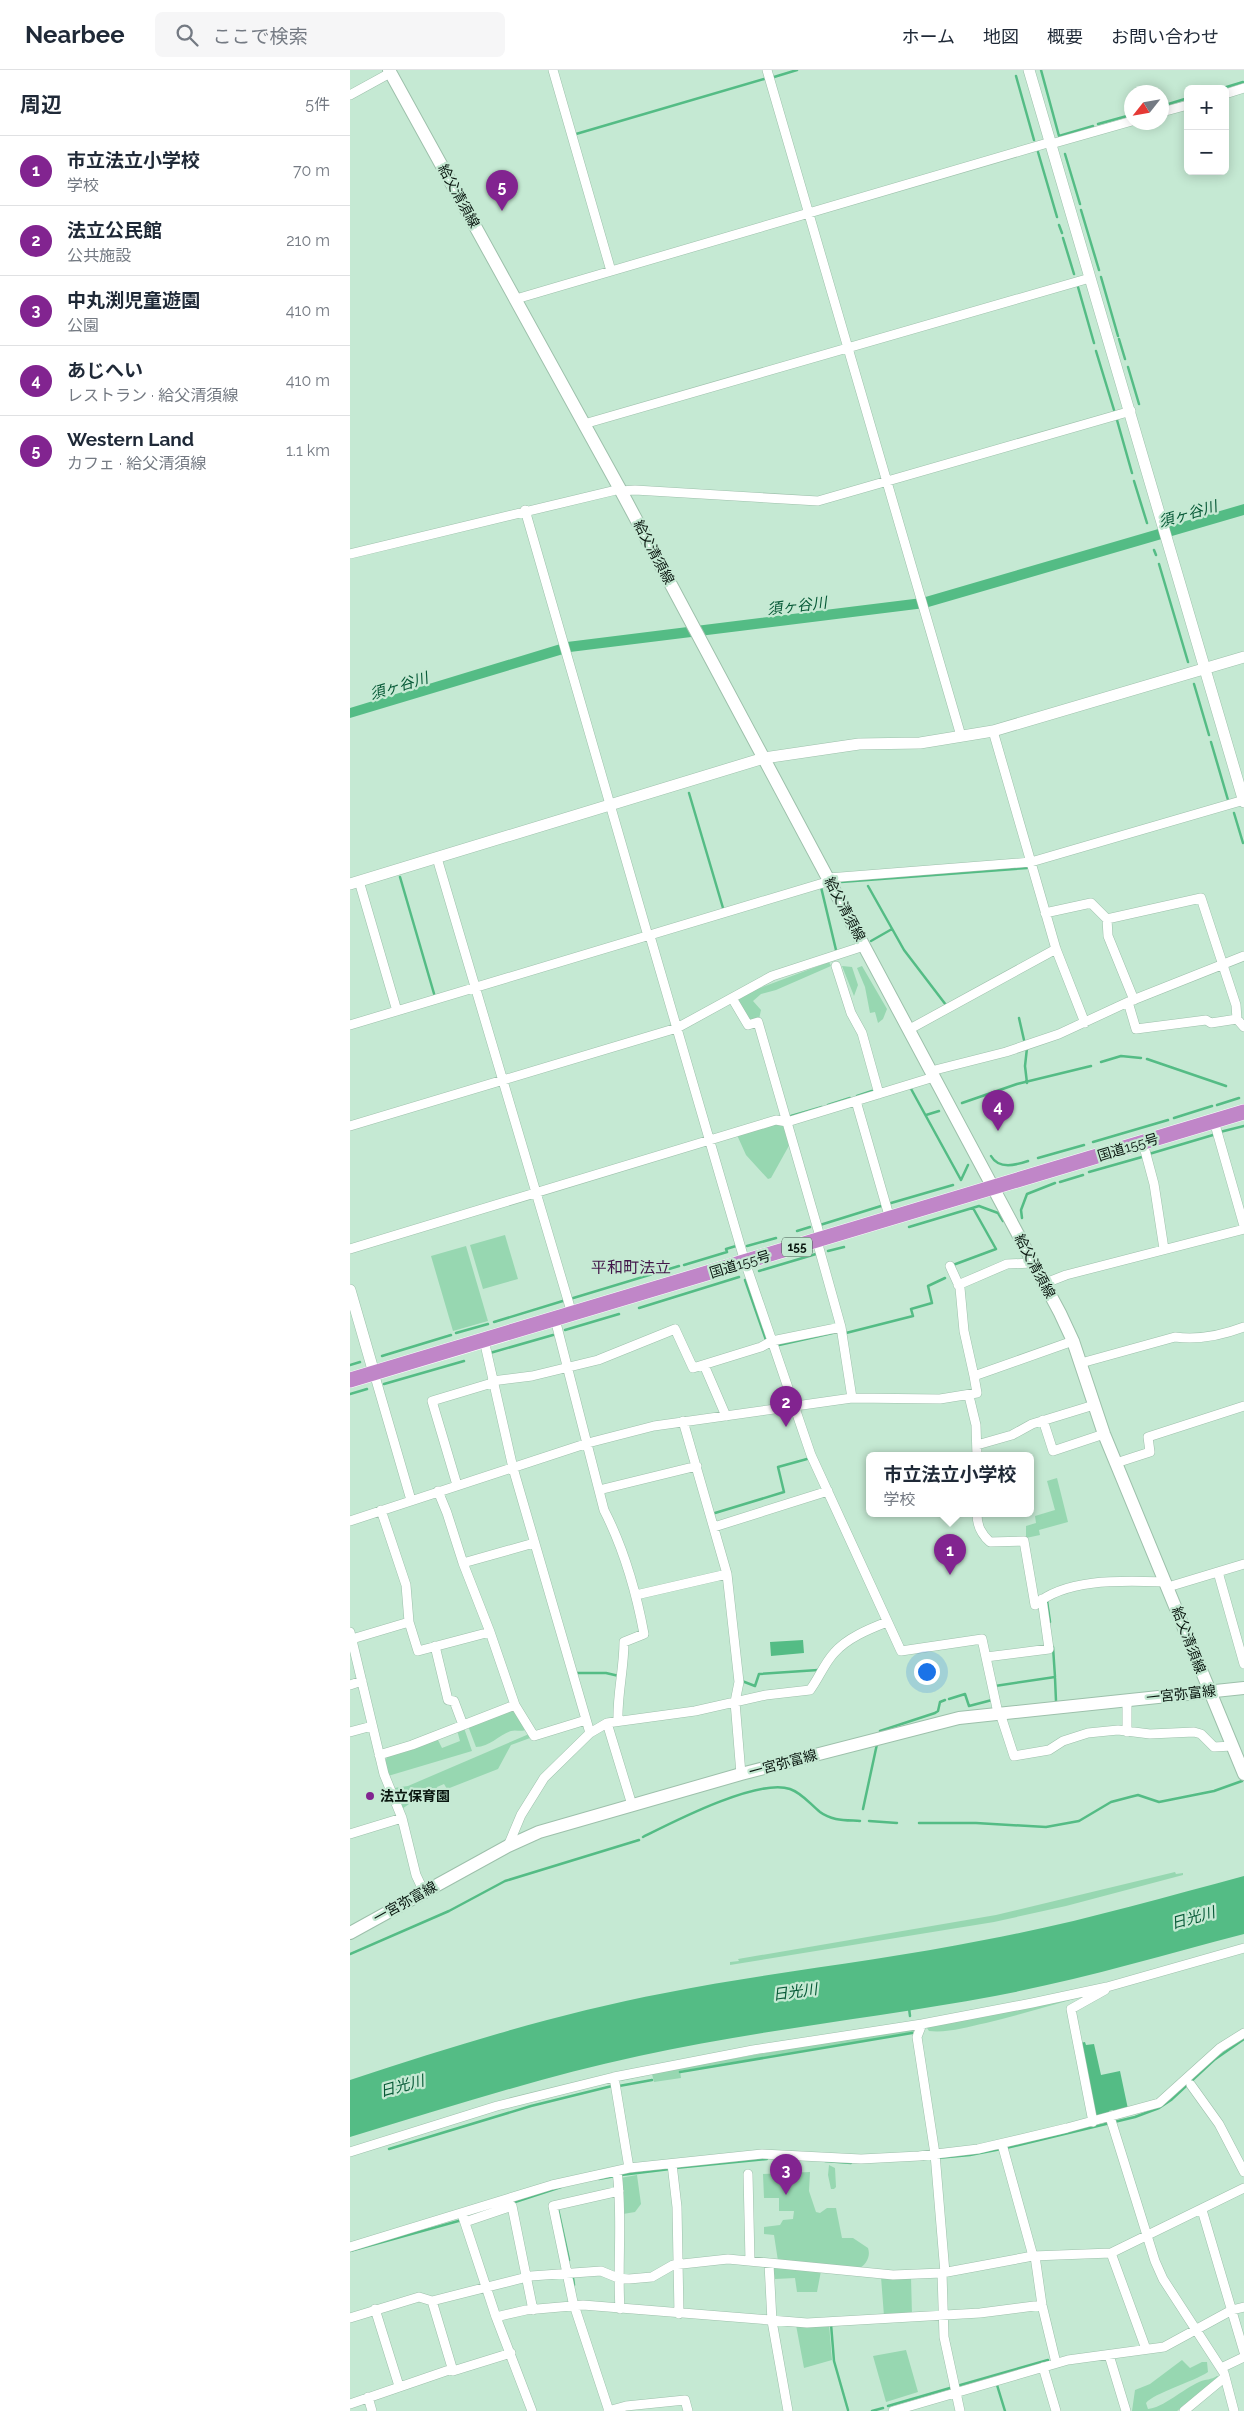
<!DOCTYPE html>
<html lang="ja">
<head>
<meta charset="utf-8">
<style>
	:root { --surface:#fff; --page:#f6f6f7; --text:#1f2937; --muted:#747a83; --line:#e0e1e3; --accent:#822490 }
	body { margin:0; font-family:Raleway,"Noto Sans JP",sans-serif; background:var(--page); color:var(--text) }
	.controls { position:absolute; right:15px; top:15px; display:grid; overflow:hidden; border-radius:8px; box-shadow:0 2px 12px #0003 }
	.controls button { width:45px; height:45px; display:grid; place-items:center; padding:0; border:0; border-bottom:1px solid var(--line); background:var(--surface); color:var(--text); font:25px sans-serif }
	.compass { position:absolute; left:774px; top:15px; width:45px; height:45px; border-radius:50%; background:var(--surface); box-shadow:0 2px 12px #0003; rotate:239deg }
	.you { position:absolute; left:576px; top:1601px; width:18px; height:18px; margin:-12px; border:4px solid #fff; border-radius:50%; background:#1a73e8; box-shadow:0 0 0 8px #1a73e833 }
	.badge { display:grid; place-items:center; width:32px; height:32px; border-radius:50%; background:var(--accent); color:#fff; font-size:16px; font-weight:700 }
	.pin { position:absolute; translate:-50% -41px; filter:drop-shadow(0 1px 2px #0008) }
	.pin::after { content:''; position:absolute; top:26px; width:18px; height:15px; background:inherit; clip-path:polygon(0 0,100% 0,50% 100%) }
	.popup { position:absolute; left:516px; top:1382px; width:168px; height:65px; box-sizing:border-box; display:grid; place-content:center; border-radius:8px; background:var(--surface); filter:drop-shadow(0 1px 4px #0005); font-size:16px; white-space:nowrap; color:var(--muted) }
	.popup b { font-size:19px; color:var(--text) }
	.popup::after { content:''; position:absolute; left:50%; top:100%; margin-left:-10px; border:10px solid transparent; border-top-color:var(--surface) }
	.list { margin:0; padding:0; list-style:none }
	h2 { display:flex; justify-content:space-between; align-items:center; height:65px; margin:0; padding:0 20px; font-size:21px }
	h2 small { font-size:16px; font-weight:400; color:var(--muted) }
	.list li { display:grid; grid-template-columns:32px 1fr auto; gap:15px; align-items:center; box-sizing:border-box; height:70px; padding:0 20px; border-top:1px solid var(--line) }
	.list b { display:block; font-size:19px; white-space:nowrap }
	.list p { margin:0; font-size:16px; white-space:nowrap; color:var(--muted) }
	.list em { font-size:16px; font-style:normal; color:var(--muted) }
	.icon { flex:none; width:28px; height:28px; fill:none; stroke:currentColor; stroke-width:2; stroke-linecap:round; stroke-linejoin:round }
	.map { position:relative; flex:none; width:894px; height:2341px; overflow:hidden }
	header { display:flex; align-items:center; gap:30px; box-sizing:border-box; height:70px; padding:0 25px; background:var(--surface); border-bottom:1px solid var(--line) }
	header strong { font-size:24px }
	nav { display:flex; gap:28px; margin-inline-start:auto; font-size:18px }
	.search { width:350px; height:45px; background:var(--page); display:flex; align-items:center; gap:12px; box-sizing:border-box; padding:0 18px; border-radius:8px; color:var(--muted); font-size:19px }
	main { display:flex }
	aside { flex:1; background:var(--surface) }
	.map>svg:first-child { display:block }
	.green { fill:#97d7b1 }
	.water { fill:#54bc85 }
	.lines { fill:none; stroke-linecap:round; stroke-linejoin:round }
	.stream { stroke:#54bc85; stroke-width:2.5 }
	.minor-casing { stroke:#9dc0ab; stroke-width:10 }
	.tertiary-casing { stroke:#9dc0ab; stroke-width:12 }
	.secondary-casing { stroke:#9dc0ab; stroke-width:14 }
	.trunk-casing { stroke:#fff; stroke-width:16 }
	.minor { stroke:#fff; stroke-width:9 }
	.tertiary { stroke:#fff; stroke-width:11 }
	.secondary { stroke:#fff; stroke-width:12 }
	.trunk { stroke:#c086c8; stroke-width:15 }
	.poi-dot { fill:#822490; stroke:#c5e9d3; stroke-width:2 }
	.labels { text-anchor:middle; stroke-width:4.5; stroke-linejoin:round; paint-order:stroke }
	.shield { fill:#c5e9d3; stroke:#41554a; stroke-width:1 }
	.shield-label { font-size:12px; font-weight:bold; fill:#09160f }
	.street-label { font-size:14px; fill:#09160f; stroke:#c5e9d3 }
	.poi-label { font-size:14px; font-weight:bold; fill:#09160f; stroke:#c5e9d3; text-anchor:start }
	.water-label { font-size:15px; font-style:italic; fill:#065936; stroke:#c5e9d3 }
	.quarter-label { font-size:16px; fill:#411548; stroke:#c5e9d3 }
</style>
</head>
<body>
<header>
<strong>Nearbee</strong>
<div class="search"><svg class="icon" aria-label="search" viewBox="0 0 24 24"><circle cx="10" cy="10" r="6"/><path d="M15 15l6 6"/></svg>ここで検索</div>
<nav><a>ホーム</a><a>地図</a><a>概要</a><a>お問い合わせ</a></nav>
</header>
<main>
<aside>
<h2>周辺<small>5件</small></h2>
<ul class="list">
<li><span class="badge">1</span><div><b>市立法立小学校</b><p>学校</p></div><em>70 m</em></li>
<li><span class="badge">2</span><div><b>法立公民館</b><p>公共施設</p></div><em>210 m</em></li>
<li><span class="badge">3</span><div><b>中丸渕児童遊園</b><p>公園</p></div><em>410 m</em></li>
<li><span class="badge">4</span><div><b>あじへい</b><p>レストラン · 給父清須線</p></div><em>410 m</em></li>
<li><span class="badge">5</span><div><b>Western Land</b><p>カフェ · 給父清須線</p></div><em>1.1 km</em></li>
</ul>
</aside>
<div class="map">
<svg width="894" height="2341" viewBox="0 0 894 2341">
	<rect width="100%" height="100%" fill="#c5e9d3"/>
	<path class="green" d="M 479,892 L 481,896 L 426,920 L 411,924 L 403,931 L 411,940 L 409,949 L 399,953 L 386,931 L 402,921 Z
		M 492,896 L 502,897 L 508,915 L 504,926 Z
		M 512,896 L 537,939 L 533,949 L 528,953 L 525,942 L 520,943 L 515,917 L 507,898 Z
		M 429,1052 L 435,1056 L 441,1072 L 421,1108 L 418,1109 L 396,1085 L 387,1065 Z
		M 155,1165 L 168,1209 L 133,1219 L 120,1175 Z
		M 116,1176 L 138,1251 L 103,1261 L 81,1186 Z
		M 707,1408 L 718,1452 L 689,1460 L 690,1465 L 676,1468 L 676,1456 L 686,1453 L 685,1446 L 705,1440 L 697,1411 Z
		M 164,1638 L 177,1659 C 171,1663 167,1659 161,1661 C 149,1665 140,1677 126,1677 L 118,1656 Z
		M 114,1658 L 122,1681 L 38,1706 L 34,1694 L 37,1687 L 87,1668 L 92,1678 L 110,1671 L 107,1660 Z
		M 179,1664 L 180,1668 L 161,1675 L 148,1699 L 97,1719 L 94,1714 L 87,1717 L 88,1722 L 66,1729 L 52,1739 L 44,1718 L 58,1716 Z
		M 825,1802 L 826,1804 L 833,1803 L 833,1805 L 716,1836 L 644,1852 L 380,1895 L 380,1892 L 389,1891 L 388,1889 L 646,1845 Z
		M 741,1924 C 706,1934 672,1944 636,1953 C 617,1957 598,1963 579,1961 L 577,1958 L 578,1955 Z
		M 566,1957 L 566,1962 L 330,2001 L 331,2008 L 304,2012 L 302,2004 L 271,2011 L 272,2008 Z
		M 479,2095 L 485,2098 L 486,2117 L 484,2119 L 481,2119 L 478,2105 Z
		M 460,2102 L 459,2121 L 466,2142 L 470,2143 L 477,2138 L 486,2138 L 492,2168 L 503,2168 L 518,2178 C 521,2187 516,2195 508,2199 L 428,2191 L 424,2165 L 414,2164 L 414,2157 L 430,2155 L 433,2150 L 443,2149 L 444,2141 L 429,2141 L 429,2128 L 414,2128 L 413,2104 Z
		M 287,2105 L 291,2134 L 285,2142 L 273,2144 L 270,2108 Z
		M 427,2196 L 471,2201 L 467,2222 L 447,2222 L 445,2208 L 425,2209 L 423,2198 Z
		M 531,2207 L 561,2207 L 562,2245 L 534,2246 Z
		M 479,2254 L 482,2290 L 454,2298 L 446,2255 Z
		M 556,2280 L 568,2322 L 536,2332 L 523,2286 Z
		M 832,2290 L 840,2298 L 852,2292 L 857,2292 L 858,2302 C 843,2312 804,2323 796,2333 L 798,2339 C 813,2338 833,2319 849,2312 C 856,2309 861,2310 867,2306 L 870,2307 L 827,2341 L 782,2341 L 785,2320 L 800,2314 Z"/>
	<path class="water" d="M 894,434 L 894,445 L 575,538 L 220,582 L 0,648 L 0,638 L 217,572 L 572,528 Z
		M 453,1570 L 454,1583 L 421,1586 L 420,1572 Z
		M 894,1806 L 894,1864 C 810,1886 729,1910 645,1926 C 527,1948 407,1960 289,1986 C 191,2007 96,2038 0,2067 L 0,2010 C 103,1976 209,1943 315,1923 C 421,1902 529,1891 634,1870 C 722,1854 808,1829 894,1806 Z
		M 735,1972 L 736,1975 L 744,1974 L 751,2005 L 770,2001 L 778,2039 L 764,2043 L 763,2040 L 759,2041 L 760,2044 L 745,2047 L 730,1973 Z"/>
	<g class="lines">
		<path class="stream" d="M 691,0 L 709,66 L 743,56
			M 666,6 L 684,70
			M 424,7 L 447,0
			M 870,19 L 893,12
			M 812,36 L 838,28
			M 781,45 L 782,45
			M 748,54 L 777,46
			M 226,64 L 414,9
			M 688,82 L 707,147
			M 715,84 L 730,134
			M 731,140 L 749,200
			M 709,155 L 712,163
			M 713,168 L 724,204
			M 751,207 L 768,266
			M 728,217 L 744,273
			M 769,269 L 775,289
			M 746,281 L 764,340
			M 778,297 L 789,334
			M 767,350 L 782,403
			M 784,411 L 797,453
			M 804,480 L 806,485
			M 809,494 L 838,592
			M 844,614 L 859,665
			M 861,672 L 878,730
			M 339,723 L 373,838
			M 884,743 L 893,773
			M 50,807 L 85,927
			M 491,812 L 677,798
			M 518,816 L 554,880 L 596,935
			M 471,817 L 486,880
			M 521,871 L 542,859
			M 669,948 L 674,970
			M 797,989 L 876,1016
			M 751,992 L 771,986 L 791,988
			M 677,1013 L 675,996 L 677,978
			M 560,1017 L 611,1110
			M 507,1026 L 522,1021
			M 612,1033 L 667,1014 L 741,996
			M 478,1035 L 500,1028
			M 867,1035 L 889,1028
			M 576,1045 L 589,1041
			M 441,1046 L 472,1037
			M 824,1048 L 862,1036
			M 870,1062 L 894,1056
			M 743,1072 L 818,1050
			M 799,1084 L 863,1065
			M 641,1086 C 649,1100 666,1095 678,1091
			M 688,1088 L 734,1075
			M 739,1102 L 792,1087
			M 611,1110 L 618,1095
			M 710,1112 L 733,1105
			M 541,1133 L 603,1115
			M 672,1148 L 671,1140 L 677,1124 L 705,1113
			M 470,1155 L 531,1136
			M 559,1157 L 629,1136 L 648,1143 L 653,1151
			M 447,1161 L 460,1157
			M 397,1176 L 426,1168
			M 478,1181 L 494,1177
			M 334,1195 L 377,1182 L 376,1179 L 386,1176 L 386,1173
			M 603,1195 L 646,1179 L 623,1138
			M 409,1201 L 466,1184
			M 395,1210 L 416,1270
			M 220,1229 L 329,1196
			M 289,1238 L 389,1207
			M 144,1252 L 216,1230
			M 215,1260 L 269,1244
			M 106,1263 L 138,1254
			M 496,1263 L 563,1246 L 561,1239 L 582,1233 L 578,1216 L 595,1208
			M 429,1275 L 487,1262
			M 140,1283 L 203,1265
			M 32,1286 L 101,1265
			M 0,1295 L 10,1292
			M 34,1314 L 114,1291
			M 0,1324 L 17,1319
			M 365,1443 L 434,1422 L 428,1397 L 457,1389
			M 697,1531 L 700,1552
			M 227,1603 L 256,1603 L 269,1606
			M 705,1608 L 706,1631
			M 392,1611 L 405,1616 L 409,1604 L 468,1600
			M 645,1616 L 705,1607 L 703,1577
			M 599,1629 L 615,1624 L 619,1636 L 642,1630
			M 530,1661 L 585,1643 L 588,1641 L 590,1632 L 595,1630
			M 513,1739 L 527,1674
			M 519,1751 L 547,1753
			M 569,1753 L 626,1753 L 696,1757 L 729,1751 L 761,1732 L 780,1727 L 788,1725 L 809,1732 L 864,1721 L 892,1711
			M 293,1767 C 323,1752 408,1708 440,1719 C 452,1723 460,1734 470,1742 C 482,1751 496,1750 510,1751
			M 0,1884 L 99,1841 L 155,1811 L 289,1770
			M 559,1938 L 560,1946
			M 330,2002 L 562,1963
			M 269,2016 L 302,2010
			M 656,2078 L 785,2047 L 809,2038 L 821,2030 L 864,1990 L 894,1969
			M 39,2079 L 181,2036 L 262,2016
			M 587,2088 L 620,2085 L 651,2079
			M 475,2091 L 501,2093
			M 325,2098 L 417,2089
			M 271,2105 L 320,2099
			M 249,2109 L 265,2106
			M 162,2133 L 211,2117
			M 208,2139 L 219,2190
			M 0,2181 L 112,2150
			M 223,2208 L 224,2215
			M 481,2254 L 484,2291 L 498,2340
			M 647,2315 L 655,2341
			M 607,2316 L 698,2290
			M 538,2336 L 600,2318
			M 522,2341 L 533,2338"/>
		<defs>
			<path id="minor" d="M 203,0 L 261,201
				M 417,0 L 611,666
				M 875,24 L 894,18
				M 0,25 L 40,3
				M 812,42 L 838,35
				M 701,74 L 782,51
				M 166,229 L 701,72
				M 234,354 L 740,208
				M 271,421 L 285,420 L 468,431 L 781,341
				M 175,440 L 298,866
				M 0,484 L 270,419
				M 643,661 L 706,879 L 735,953
				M 87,788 L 222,1244
				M 478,808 L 681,792 L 894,730
				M 9,811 L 47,941
				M 695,843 L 741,833 L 757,849 L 851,828 L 886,935 L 887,949 L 894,957
				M 757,849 L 758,866 L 784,930
				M 300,866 L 395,1192 L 461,1385 L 551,1581 L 632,1569 L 648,1643
				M 486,896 L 501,943 L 512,963 L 529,1024
				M 382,928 L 398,955 L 408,952 L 471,1170
				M 778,932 L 786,959 L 856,950 L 861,953 L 887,949
				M 0,955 L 480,811
				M 558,960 L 706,879
				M 581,1001 L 656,982 L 709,964 L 778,932 L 894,886
				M 506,1031 L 540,1149
				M 864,1051 L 894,1156
				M 0,1056 L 327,958 L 422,906 L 514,876
				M 793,1073 L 804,1114 L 814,1179
				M 467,1171 L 491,1257 L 502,1328
				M 0,1179 L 426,1050 L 437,1052 L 584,1007
				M 600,1196 L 610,1218 L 614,1261 L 624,1306
				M 693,1214 L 716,1205 L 894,1159
				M 608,1215 L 657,1194 L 683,1193
				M 205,1249 L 254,1440 C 274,1479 286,1521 294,1564 L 274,1572 C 274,1599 267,1625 268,1651
				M 134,1270 L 163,1398 L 240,1663
				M 731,1293 L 825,1267 C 847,1270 873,1265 894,1257
				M 354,1295 L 376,1346
				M 24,1303 L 61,1430
				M 142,1311 L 182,1306 L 248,1290 L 325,1259 L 343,1298 L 411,1277 L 422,1271 L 491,1257
				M 619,1326 L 626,1355 L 627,1386
				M 693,1350 L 703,1381 L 754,1364
				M 333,1351 L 377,1504 L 389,1612 L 385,1632 L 391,1704
				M 627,1375 L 662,1365 L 682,1354 L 744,1335
				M 766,1393 L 800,1382 L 798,1367 L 894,1336
				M 107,1415 L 82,1331 L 142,1313
				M 249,1420 L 347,1396
				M 88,1421 L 97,1443 L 113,1493
				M 31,1440 L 56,1515 L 59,1552 L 68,1581 L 140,1562 L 113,1493 L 184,1473
				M 627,1444 C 627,1456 631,1464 640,1472 L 674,1471 L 685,1535 C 717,1507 776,1511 816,1512
				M 0,1451 L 238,1373 L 304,1356 L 502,1328 L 590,1329 L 627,1323 L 624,1306 L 723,1271
				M 364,1457 L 478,1421
				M 868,1502 L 894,1594
				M 818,1517 L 894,1494
				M 286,1525 L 377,1504
				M 0,1562 L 34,1704 L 52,1748 L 66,1805 L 74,1822
				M 140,1562 L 165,1635 L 184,1666 L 236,1650
				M 2,1569 L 59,1552
				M 85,1576 L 98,1630 L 104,1631 L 113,1655
				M 636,1587 L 699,1579 L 692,1529
				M 0,1615 L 12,1611
				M 650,1643 L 664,1686 L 699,1680 L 713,1671 L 738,1663 L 768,1660 L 800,1664 L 844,1662 L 851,1664 L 864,1677 L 882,1676
				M 257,1653 L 282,1735
				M 0,1662 L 22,1656
				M 777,1662 L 777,1630
				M 29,1685 L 62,1675 L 165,1635
				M 0,1764 L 52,1748
				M 158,1776 L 171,1745 L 194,1708 L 240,1663 L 257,1653 L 345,1641 L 416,1625 L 460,1620 C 469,1608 474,1594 484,1583 C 497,1568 519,1559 537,1552
				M 572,1954 L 567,1967 L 585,2084 L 595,2203
				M 264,2007 L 279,2098
				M 841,2015 L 869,2054 L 894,2102
				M 760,2047 L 805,2191 L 813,2209 L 874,2303 L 884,2341
				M 743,2052 L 721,1939 L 755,1920
				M 652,2074 L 683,2186
				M 0,2082 L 147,2036 L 264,2007 L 403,1980 L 572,1954 L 682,1933 L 757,1917 L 894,1878
				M 322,2094 L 327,2137 L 329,2244
				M 267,2101 C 273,2147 267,2193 270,2239
				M 398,2104 L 400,2191
				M 852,2140 L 894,2282
				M 112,2144 L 146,2247 L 182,2341
				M 115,2152 L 162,2136 L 183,2240
				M 0,2177 L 202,2115 L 279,2098 L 412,2084 L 511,2089 L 569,2086 L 628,2079 L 717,2058 L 809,2033 L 870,1978 L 894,1963
				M 761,2183 L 796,2279
				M 685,2186 L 692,2235 L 706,2293
				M 419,2194 L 422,2251 L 438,2341
				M 592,2203 L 594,2267 L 610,2341
				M 82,2231 L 103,2301 L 161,2283
				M 25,2239 L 49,2316
				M 146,2247 L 176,2240 L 233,2235 L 457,2253 L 630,2243 L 692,2235
				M 0,2248 L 69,2227 L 82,2231 L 181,2206 L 251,2201 L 268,2208 L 279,2209 L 302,2207 L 323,2195 L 378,2189 L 543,2205 L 592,2203 L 683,2186 L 761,2183 L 894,2118
				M 759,2285 L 776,2341
				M 693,2297 L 706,2341
				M 871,2298 L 894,2287
				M 18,2327 L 22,2341
				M 0,2334 L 102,2299
				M 258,2341 L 276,2336 L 335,2330 L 338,2341
				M 259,2341 L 223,2232 L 203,2136 L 269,2121
				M 543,2341 L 718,2290 L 814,2277 L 882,2240 L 894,2237
				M 834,2341 L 875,2307"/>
			<path id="tertiary" d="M 679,0 L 894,732
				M 0,814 L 414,688 L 509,674 L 570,673 L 643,661 L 894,587
				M 0,1220 L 24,1303"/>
			<path id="secondary" d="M 39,0 L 271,421 L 710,1243 L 723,1271 L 754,1364 L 894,1704
				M 0,1863 L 158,1776 L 189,1762 L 391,1704 L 609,1648 L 894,1618"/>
			<path id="trunk" d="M 0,1310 L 894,1042"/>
		</defs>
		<use href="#minor" class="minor-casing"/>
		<use href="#tertiary" class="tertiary-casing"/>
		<use href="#secondary" class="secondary-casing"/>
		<use href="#trunk" class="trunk-casing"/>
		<use href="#minor" class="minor"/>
		<use href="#tertiary" class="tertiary"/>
		<use href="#secondary" class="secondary"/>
		<use href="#trunk" class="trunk"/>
	</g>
	<circle class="poi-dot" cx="20" cy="1726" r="5"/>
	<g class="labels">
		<rect class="shield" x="432" y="1167.5" width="30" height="19" rx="4"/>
		<g class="shield-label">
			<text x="447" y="1181">155</text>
		</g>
		<g class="street-label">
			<text transform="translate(109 126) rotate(61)" y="5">給父清須線</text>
			<text transform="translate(304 482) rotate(62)" y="5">給父清須線</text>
			<text transform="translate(495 839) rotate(62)" y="5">給父清須線</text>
			<text transform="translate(778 1077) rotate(-17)" y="5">国道155号</text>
			<text transform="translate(390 1194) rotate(-17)" y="5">国道155号</text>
			<text transform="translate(685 1196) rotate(62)" y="5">給父清須線</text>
			<text transform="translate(839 1570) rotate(69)" y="5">給父清須線</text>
			<text transform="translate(831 1624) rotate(-6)" y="5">一宮弥富線</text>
			<text transform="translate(433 1693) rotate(-15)" y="5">一宮弥富線</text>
			<text transform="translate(55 1832) rotate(-29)" y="5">一宮弥富線</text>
		</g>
		<g class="poi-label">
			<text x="30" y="1731">法立保育園</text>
		</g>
		<g class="water-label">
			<text transform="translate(838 444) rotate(-16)" y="5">須ヶ谷川</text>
			<text transform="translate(447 536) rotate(-7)" y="5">須ヶ谷川</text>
			<text transform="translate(49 616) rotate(-17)" y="5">須ヶ谷川</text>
			<text transform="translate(843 1848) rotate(-16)" y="5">日光川</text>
			<text transform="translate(445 1922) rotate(-8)" y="5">日光川</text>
			<text transform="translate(52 2016) rotate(-15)" y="5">日光川</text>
		</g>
		<g class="quarter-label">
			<text x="281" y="1203">平和町法立</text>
		</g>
	</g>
</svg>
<div class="controls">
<button>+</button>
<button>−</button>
</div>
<svg class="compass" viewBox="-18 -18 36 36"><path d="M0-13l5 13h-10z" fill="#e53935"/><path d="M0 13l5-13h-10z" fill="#747a83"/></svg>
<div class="you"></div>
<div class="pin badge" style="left:600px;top:1505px">1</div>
<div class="popup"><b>市立法立小学校</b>学校</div>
<div class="pin badge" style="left:436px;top:1357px">2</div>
<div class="pin badge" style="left:436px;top:2125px">3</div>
<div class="pin badge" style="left:648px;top:1061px">4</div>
<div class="pin badge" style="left:152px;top:141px">5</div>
</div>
</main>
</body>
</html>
